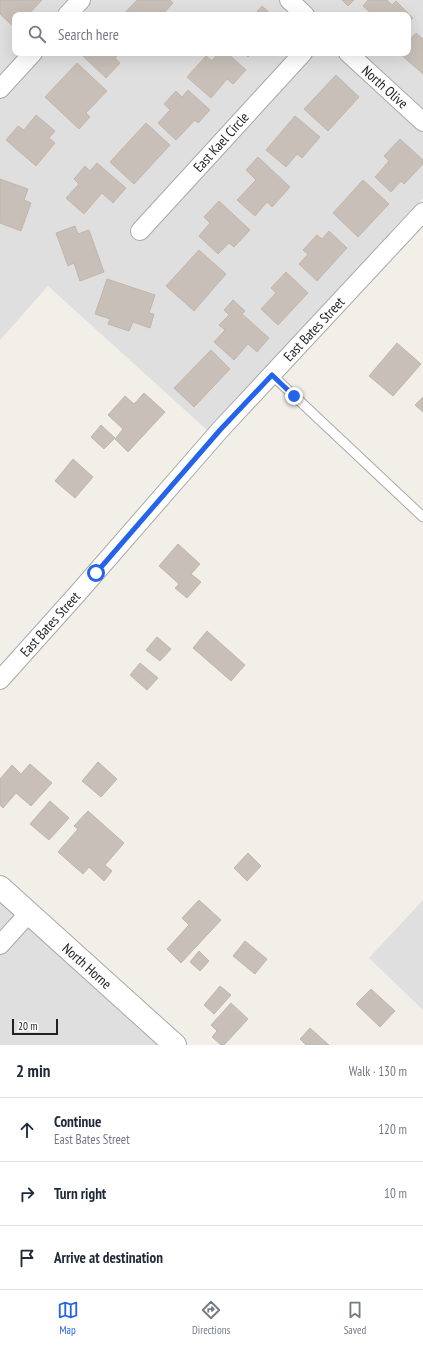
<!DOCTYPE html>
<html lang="en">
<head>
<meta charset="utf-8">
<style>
	:root { --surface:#fff; --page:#f6f6f7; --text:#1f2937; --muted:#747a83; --line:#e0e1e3; --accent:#2563eb }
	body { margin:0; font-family:"PT Sans Narrow",sans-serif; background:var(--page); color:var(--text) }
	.scale { position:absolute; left:12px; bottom:10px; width:46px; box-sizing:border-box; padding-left:4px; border:2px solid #222; border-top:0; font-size:11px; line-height:14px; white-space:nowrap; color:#222; -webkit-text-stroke:3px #fff; paint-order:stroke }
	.stop { position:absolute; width:12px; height:12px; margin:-9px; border:3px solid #2563eb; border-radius:50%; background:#fff }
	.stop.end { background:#2563eb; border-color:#fff; box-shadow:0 1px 4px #0008 }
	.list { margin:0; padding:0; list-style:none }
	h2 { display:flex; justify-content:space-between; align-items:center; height:52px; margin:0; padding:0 16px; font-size:17px }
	h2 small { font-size:13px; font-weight:400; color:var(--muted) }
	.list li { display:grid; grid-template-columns:26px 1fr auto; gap:12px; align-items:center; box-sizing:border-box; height:64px; padding:0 16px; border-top:1px solid var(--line) }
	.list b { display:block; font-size:15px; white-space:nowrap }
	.list p { margin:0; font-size:13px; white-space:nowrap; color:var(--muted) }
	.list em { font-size:13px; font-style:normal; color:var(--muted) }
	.icon { flex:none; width:22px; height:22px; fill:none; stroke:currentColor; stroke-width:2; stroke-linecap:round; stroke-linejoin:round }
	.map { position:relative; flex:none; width:423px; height:1045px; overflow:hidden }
	.search { position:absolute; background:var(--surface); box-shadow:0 4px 16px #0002; left:12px; right:12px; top:12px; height:44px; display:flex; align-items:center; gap:10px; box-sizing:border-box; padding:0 14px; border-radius:8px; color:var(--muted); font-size:15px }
	.sheet { height:244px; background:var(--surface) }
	nav { display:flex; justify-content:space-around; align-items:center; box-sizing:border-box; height:56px; border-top:1px solid var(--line); background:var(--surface); font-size:11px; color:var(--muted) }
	nav a { display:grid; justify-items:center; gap:2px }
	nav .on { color:var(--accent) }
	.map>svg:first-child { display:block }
	.residential { fill:#e0dfdf; fill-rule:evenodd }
	.building { fill:#c7bfb8; stroke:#c4b6ab }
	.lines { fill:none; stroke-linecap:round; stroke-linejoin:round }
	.service-casing { stroke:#a9a9a9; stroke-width:11 }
	.minor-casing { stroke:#a9a9a9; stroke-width:20 }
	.tertiary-casing { stroke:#a9a9a9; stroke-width:24 }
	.service { stroke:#fff; stroke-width:9 }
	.minor { stroke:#fff; stroke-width:18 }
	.tertiary { stroke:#fff; stroke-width:22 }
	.route { stroke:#2563eb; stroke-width:5 }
	.labels { text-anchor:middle; stroke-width:3; stroke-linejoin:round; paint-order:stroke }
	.street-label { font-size:14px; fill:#222; stroke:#fff }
</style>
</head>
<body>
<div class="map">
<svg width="423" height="1045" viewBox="0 0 423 1045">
	<rect width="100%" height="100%" fill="#f2efe9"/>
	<path class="residential" d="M 0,0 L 423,0 L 423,198 L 207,430 L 48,286 L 0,340 ZM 15,15 L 408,15 L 408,53 L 15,53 Z
		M 0,887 L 175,1045 L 0,1045 Z
		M 423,900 L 423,1010 L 369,958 Z"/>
	<path class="building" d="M 0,0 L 42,0 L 28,15 L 15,15 L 15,28 L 0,14 Z
		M 137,0 L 170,0 L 173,3 L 162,15 L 123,15 Z
		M 342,0 L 354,0 L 348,6 Z
		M 368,0 L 387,0 L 392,5 L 396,1 L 413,18 L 408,23 L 408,15 L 373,15 L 363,6 Z
		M 262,6 L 272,15 L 256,15 L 257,14 L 256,13 Z
		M 416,33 L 423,39 L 423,74 L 399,53 L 408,53 L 408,41 Z
		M 86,53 L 120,53 L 115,58 L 120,63 L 106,78 L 83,56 Z
		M 218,53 L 227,53 L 246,70 L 233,84 L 227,79 L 211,98 L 187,77 L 206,56 L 212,61 Z
		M 244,53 L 252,53 L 248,57 Z
		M 77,63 L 107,91 L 86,113 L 90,117 L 79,129 L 45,97 Z
		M 336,75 L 359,97 L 328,131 L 304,109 Z
		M 188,90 L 210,110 L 198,123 L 195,120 L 176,140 L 158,123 L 170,110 L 164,104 L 176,91 L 182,97 Z
		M 36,115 L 55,131 L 49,138 L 55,143 L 36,166 L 6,140 L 18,126 L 24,130 Z
		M 295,116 L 320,137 L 302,158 L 297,154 L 286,167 L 266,150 Z
		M 146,123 L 170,145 L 134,184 L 110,162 Z
		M 400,139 L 423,160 L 423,164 L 404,184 L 401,181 L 391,192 L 375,177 L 389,161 L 384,156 Z
		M 258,157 L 290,187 L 272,207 L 267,202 L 255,216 L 237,200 L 256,180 L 246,170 Z
		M 97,163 L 126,188 L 113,203 L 102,193 L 84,214 L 66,198 L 79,184 L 74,179 L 85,166 L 90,171 Z
		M 0,179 L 28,189 L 24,200 L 31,203 L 21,231 L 0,223 Z
		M 363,180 L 389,204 L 358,237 L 333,213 Z
		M 219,201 L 250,230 L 234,247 L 229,243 L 218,254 L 199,236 L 210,223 L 204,217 Z
		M 75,226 L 78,234 L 89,230 L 104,272 L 80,281 L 74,263 L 68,266 L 56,233 Z
		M 329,231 L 347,248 L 317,281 L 299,264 L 308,254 L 303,250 L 317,235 L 322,239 Z
		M 199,250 L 226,274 L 194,311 L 166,286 Z
		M 286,272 L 308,293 L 278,325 L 261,309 L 276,293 L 271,288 Z
		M 107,279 L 155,295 L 149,313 L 154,314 L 150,328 L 133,322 L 129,331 L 108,324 L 110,319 L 95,314 Z
		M 233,300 L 245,311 L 242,314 L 269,338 L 257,352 L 248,344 L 234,360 L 214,342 L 225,330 L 219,325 L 229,315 L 224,310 Z
		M 397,343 L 421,364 L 393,396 L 369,376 Z
		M 211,350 L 230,369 L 194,407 L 174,388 Z
		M 144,393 L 165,412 L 128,452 L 115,439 L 123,429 L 108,415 L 125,396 L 134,404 Z
		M 423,397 L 423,412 L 415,405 Z
		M 101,425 L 115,438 L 104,449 L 91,437 Z
		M 73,459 L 93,477 L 75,498 L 55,481 Z
		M 178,544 L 200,564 L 191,574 L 201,582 L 187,598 L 175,588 L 179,584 L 159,566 Z
		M 207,631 L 245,665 L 231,681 L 193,648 Z
		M 157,637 L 171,649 L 160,661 L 146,650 Z
		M 140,663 L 158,678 L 147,690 L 130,675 Z
		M 98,762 L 117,779 L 101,797 L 82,781 Z
		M 30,764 L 52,783 L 31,806 L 16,793 L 3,808 L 0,805 L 0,779 L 12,765 L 21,774 Z
		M 50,801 L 69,818 L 49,840 L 30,824 Z
		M 88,811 L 124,843 L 105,865 L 112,871 L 104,881 L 89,867 L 83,874 L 58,852 L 78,829 L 74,826 Z
		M 248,853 L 261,866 L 247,881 L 234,868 Z
		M 199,900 L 221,920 L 181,963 L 167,949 L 189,925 L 182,918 Z
		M 245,941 L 267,959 L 255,974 L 233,956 Z
		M 199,951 L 209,961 L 200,971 L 190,962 Z
		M 220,986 L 231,995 L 214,1014 L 204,1005 Z
		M 371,989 L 395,1011 L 380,1027 L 356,1004 Z
		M 231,1003 L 248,1019 L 224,1045 L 221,1045 L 212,1037 L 217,1031 L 211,1025 Z
		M 310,1028 L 329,1045 L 306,1045 L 300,1039 Z"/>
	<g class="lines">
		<defs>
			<path id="service" d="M 272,375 L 423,517"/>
			<path id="minor" d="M 289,0 L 305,15
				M 67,15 L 81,0
				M 348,53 L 423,122
				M 0,89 L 33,53
				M 140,231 L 303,53
				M 0,680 L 78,593 L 220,430 L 423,212
				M 0,945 L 28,914"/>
			<path id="tertiary" d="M 0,887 L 175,1045"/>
		</defs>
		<use href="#service" class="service-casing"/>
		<use href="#minor" class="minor-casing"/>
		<use href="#tertiary" class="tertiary-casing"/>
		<use href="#service" class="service"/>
		<use href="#minor" class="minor"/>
		<use href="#tertiary" class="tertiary"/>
	</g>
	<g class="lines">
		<path class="route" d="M 96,573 L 220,430 L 272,375 L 294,396"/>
	</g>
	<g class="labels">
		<g class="street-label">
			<text transform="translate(385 87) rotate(42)" y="5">North Olive</text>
			<text transform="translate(221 142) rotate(-48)" y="5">East Kael Circle</text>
			<text transform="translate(314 329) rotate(-47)" y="5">East Bates Street</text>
			<text transform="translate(50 624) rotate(-48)" y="5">East Bates Street</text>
			<text transform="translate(87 966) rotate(42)" y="5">North Horne</text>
		</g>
	</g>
</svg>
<div class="scale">20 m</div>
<div class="stop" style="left:96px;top:573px"></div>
<div class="stop end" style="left:294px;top:396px"></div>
<div class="search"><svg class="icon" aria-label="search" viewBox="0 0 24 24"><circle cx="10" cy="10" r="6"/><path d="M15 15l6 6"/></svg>Search here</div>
</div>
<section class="sheet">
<h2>2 min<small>Walk · 130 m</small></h2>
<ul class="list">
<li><svg class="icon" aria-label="ahead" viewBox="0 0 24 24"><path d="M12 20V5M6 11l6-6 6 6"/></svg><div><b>Continue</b><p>East Bates Street</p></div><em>120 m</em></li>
<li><svg class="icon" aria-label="right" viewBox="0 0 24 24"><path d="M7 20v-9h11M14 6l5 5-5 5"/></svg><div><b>Turn right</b></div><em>10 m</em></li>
<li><svg class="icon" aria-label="arrive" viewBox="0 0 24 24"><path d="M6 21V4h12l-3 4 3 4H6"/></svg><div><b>Arrive at destination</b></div></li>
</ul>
</section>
<nav>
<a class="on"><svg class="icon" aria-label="map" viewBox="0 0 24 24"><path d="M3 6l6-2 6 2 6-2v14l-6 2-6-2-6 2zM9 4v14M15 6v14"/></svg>Map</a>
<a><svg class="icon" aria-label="directions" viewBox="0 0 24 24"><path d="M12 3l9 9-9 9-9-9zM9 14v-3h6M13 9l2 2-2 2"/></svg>Directions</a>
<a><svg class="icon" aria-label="saved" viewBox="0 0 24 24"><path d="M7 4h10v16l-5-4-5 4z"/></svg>Saved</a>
</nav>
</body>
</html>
